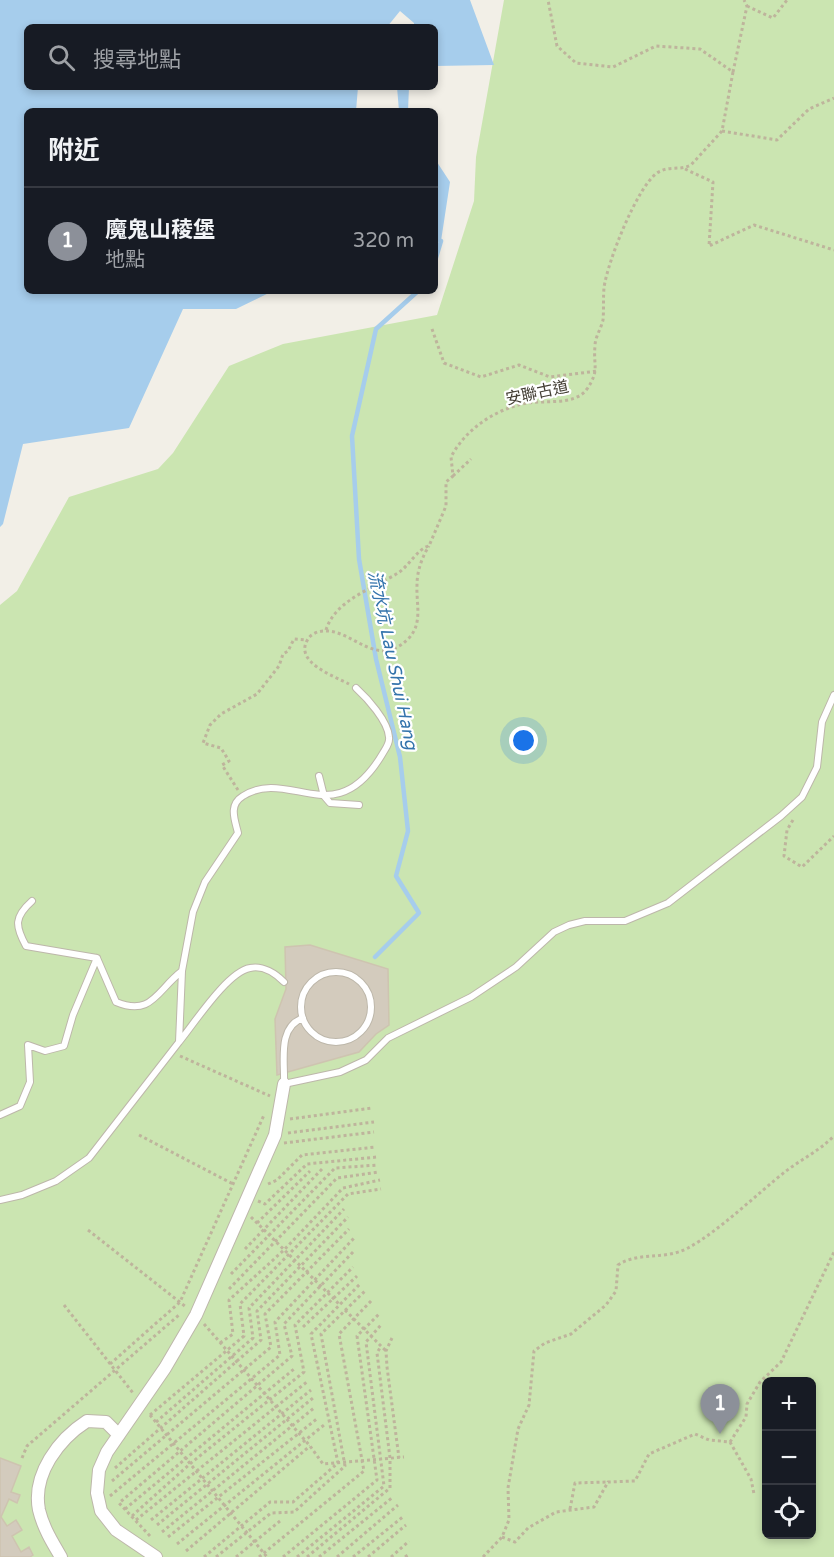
<!DOCTYPE html>
<html lang="zh-TW">
<head>
<meta charset="utf-8">
<style>
	:root { --surface:#171b24; --page:#20242c; --text:#f1f3f6; --muted:#9ea1a6; --line:#363941; --accent:#8c9099 }
	body { margin:0; font-family:"Varela Round","Noto Sans TC",sans-serif; background:var(--page); color:var(--text) }
	.controls { position:absolute; right:18px; bottom:18px; display:grid; overflow:hidden; border-radius:9px; box-shadow:0 3px 9px #0003 }
	.controls button { width:54px; height:54px; display:grid; place-items:center; padding:0; border:0; border-bottom:2px solid var(--line); background:var(--surface); color:var(--text); font:30px sans-serif }
	.you { position:absolute; left:524px; top:741px; width:21px; height:21px; margin:-15px; border:4px solid #fff; border-radius:50%; background:#1a73e8; box-shadow:0 0 0 9px #1a73e833 }
	.badge { display:grid; place-items:center; width:39px; height:39px; border-radius:50%; background:var(--accent); color:#fff; font-size:20px; font-weight:700 }
	.pin { position:absolute; translate:-50% -50px; filter:drop-shadow(0 2px 3px #0008) }
	.pin::after { content:''; position:absolute; top:32px; width:21px; height:18px; background:inherit; clip-path:polygon(0 0,100% 0,50% 100%) }
	.list { margin:0; padding:0; list-style:none }
	h2 { display:flex; justify-content:space-between; align-items:center; height:78px; margin:0; padding:0 24px; font-size:26px }
	h2 small { font-size:20px; font-weight:400; color:var(--muted) }
	.list li { display:grid; grid-template-columns:39px 1fr auto; gap:18px; align-items:center; box-sizing:border-box; height:108px; padding:0 24px; border-top:2px solid var(--line) }
	.list b { display:block; font-size:22px; white-space:nowrap }
	.list p { margin:0; font-size:20px; white-space:nowrap; color:var(--muted) }
	.list em { font-size:20px; font-style:normal; color:var(--muted) }
	.icon { flex:none; width:33px; height:33px; fill:none; stroke:currentColor; stroke-width:2; stroke-linecap:round; stroke-linejoin:round }
	.map { position:relative; flex:none; width:834px; height:1557px; overflow:hidden }
	.search { position:absolute; background:var(--surface); box-shadow:0 3px 9px #0003; left:24px; top:24px; width:414px; height:66px; display:flex; align-items:center; gap:15px; box-sizing:border-box; padding:0 21px; border-radius:9px; color:var(--muted); font-size:22px }
	.panel { position:absolute; background:var(--surface); box-shadow:0 3px 9px #0003; left:24px; top:108px; width:414px; height:186px; border-radius:9px }
	.map>svg:first-child { display:block }
	.green { fill:#cbe5b1; fill-rule:evenodd }
	.water { fill:#a6cdec }
	.lines { fill:none; stroke-linecap:round; stroke-linejoin:round }
	.stream { stroke:#a6cdec; stroke-width:4.5 }
	.building { fill:#d3cbbd; stroke:#cec4b0; stroke-width:1.5 }
	.service-casing { stroke:#bdb7aa; stroke-width:8 }
	.minor-casing { stroke:#bdb7aa; stroke-width:14 }
	.path { stroke:#beb49c; stroke-width:3; stroke-dasharray:3 3; stroke-linecap:butt }
	.service { stroke:#fff; stroke-width:6 }
	.minor { stroke:#fff; stroke-width:12 }
	.labels { text-anchor:middle; stroke-width:4.5; stroke-linejoin:round; paint-order:stroke }
	.street-label { font-size:16px; fill:#454036; stroke:#fff }
	.water-label { font-size:18px; font-style:italic; fill:#3474ac; stroke:#fff }
</style>
</head>
<body>
<div class="map">
<svg width="834" height="1557" viewBox="0 0 834 1557">
	<rect width="100%" height="100%" fill="#f2efe7"/>
	<path class="green" d="M 504,0 L 834,0 L 834,1557 L 0,1557 L 0,605 L 17,591 L 69,497 L 158,469 L 173,453 L 229,366 L 283,344 L 437,315 L 474,201 L 476,157 ZM 766,1382 L 812,1382 L 812,1534 L 766,1534 Z"/>
	<path class="water" d="M 0,0 L 470,0 L 494,65 L 435,66 L 435,27 L 414,27 L 414,23 L 400,11 L 387,27 L 27,27 L 27,87 L 358,87 L 356,111 L 27,111 L 27,291 L 273,291 L 236,309 L 183,309 L 129,428 L 23,444 L 3,524 L 0,527 Z
		M 397,87 L 409,87 L 408,111 L 399,111 Z
		M 435,159 L 450,182 L 441,241 L 435,243 Z"/>
	<g class="lines">
		<path class="stream" d="M 435,261 L 441,241
			M 375,957 L 419,913 L 396,876 L 408,831 L 400,757 L 376,659 L 359,559 L 352,436 L 376,329 L 418,291"/>
	</g>
	<path class="building" d="M 310,945 L 388,969 L 389,1025 L 376,1034 L 359,1052 L 277,1075 L 275,1019 L 286,989 L 285,947 Z
		M 0,1458 L 21,1466 L 11,1492 L 20,1495 L 17,1503 L 9,1499 L 1,1517 L 7,1526 L 16,1520 L 22,1530 L 12,1536 L 21,1552 L 29,1547 L 33,1555 L 30,1557 L 0,1557 Z"/>
	<g class="lines">
		<defs>
			<path id="service" d="M 319,776 L 324,796 L 330,803 L 359,805
				M 32,901 C 14,917 15,926 26,946 L 97,958
				M 182,971 L 193,912 L 205,882 L 238,833 C 235,820 228,805 243,796 C 290,766 335,835 383,753 C 386,748 390,743 389,737 C 388,721 367,698 356,688
				M301 1007a35 35 0 1 1 70 0a35 35 0 1 1-70 0Z
				M 303,1018 C 277,1027 285,1062 284,1084 L 340,1072 L 366,1060 L 388,1038 L 471,997 L 516,967 L 554,932 L 569,925 L 585,921 L 625,921 L 668,903 L 781,816 L 802,797 L 817,767 L 822,722 L 834,695
				M 0,1115 L 20,1106 L 30,1082 L 28,1045 L 45,1051 L 64,1046 L 73,1015 L 97,958 L 116,1002 C 152,1017 157,990 182,971 L 179,1042 C 194,1024 227,972 250,968 C 263,965 276,974 284,982
				M 0,1200 L 22,1195 L 56,1181 L 89,1158 L 179,1042"/>
			<path id="minor" d="M 61,1557 C 52,1542 43,1527 39,1510 C 32,1474 59,1439 87,1421 L 106,1422 L 119,1435
				M 156,1557 L 116,1530 L 101,1511 L 97,1493 L 99,1470 L 107,1452 L 165,1368 L 196,1315 L 275,1135 L 284,1084"/>
		</defs>
		<use href="#service" class="service-casing"/>
		<use href="#minor" class="minor-casing"/>
		<path class="path" d="M 747,6 L 773,18 L 787,0
			M 733,72 L 747,6 L 744,0
			M 722,131 L 777,140 L 809,109 L 834,98
			M 685,169 L 713,182 L 709,246 L 754,225 L 834,250
			M 432,329 L 444,363 L 481,377 L 519,365 L 550,377 L 597,371
			M 453,476 L 471,459
			M 326,630 C 335,600 374,588 398,573 C 409,566 418,548 429,546 L 446,506 L 446,482 L 453,476 L 451,457 C 465,430 493,411 522,404 C 542,399 574,407 587,389 C 600,370 593,366 595,346 C 595,337 601,329 603,320 C 604,309 603,299 604,288 C 607,263 637,187 657,173 C 669,165 680,171 691,165 L 722,131 L 733,72 L 700,49 L 656,46 L 613,67 L 576,63 L 557,46 L 548,0
			M 349,684 C 334,676 293,662 308,639 C 311,634 318,631 324,631 C 353,629 377,671 409,638 C 423,623 416,603 417,585 C 417,571 422,557 429,546
			M 238,790 L 222,765 L 229,761 L 221,748 L 203,743 L 210,725 L 221,714 L 257,694 L 279,666 L 283,654 L 288,651 L 294,639 L 306,640
			M 793,820 L 787,830 L 784,856 L 802,867 L 834,836
			M 180,1056 L 270,1096
			M 290,1119 L 372,1108
			M 288,1133 L 374,1122
			M 139,1135 L 233,1184
			M 284,1143 L 374,1132
			M 268,1184 L 277,1180 L 302,1155 L 376,1147
			M 258,1201 L 265,1204 L 307,1164 L 377,1157
			M 251,1217 L 340,1305
			M 257,1223 L 310,1171
			M 88,1230 L 186,1307
			M 245,1249 L 322,1169
			M 231,1274 L 335,1168 L 378,1165
			M 229,1289 L 337,1178 L 379,1172
			M 64,1305 L 133,1393
			M 345,1310 L 386,1351
			M 204,1324 L 310,1446 L 323,1464 L 404,1457
			M 303,1327 L 357,1276
			M 392,1338 L 386,1351 L 387,1367 L 399,1458
			M 220,1343 L 233,1334 L 229,1300 L 284,1250 L 343,1188 L 380,1180
			M 110,1364 L 180,1302 L 264,1115
			M 150,1415 L 244,1336 L 240,1304 L 348,1194 L 381,1189
			M 150,1415 L 267,1557
			M 156,1422 L 253,1338 L 249,1308 L 344,1209
			M 730,1442 L 746,1417 L 747,1404 L 760,1382 L 781,1362 L 834,1252
			M 22,1458 L 27,1446 L 179,1315
			M 115,1468 L 261,1340 L 257,1311 L 348,1217
			M 112,1481 L 271,1347 L 265,1314 L 349,1229
			M 110,1496 L 280,1355 L 275,1322 L 355,1237
			M 125,1509 L 294,1369
			M 570,1509 L 575,1483 L 608,1482
			M 132,1516 L 191,1463 L 304,1372 L 295,1325 L 353,1267
			M 136,1520 L 308,1381
			M 151,1520 L 311,1390
			M 157,1525 L 313,1398
			M 162,1532 L 314,1408
			M 150,1536 L 119,1503 L 292,1356 L 284,1324 L 354,1251
			M 168,1537 L 318,1418
			M 502,1537 L 515,1542 L 528,1528 L 556,1512 L 594,1507 L 608,1482 L 635,1481 L 649,1454 L 695,1434 L 709,1440 L 730,1442 L 751,1479 L 754,1494
			M 177,1544 L 324,1425
			M 186,1551 L 310,1446
			M 204,1557 L 270,1502 L 293,1502 L 338,1463 L 311,1334 L 361,1283
			M 216,1557 L 271,1513 L 294,1512 L 345,1466 L 321,1334 L 366,1290
			M 236,1557 L 280,1521
			M 259,1557 L 364,1471 L 339,1334 L 372,1300
			M 283,1557 L 377,1480 L 357,1336 L 380,1313
			M 297,1557 L 384,1486 L 366,1342 L 381,1325
			M 307,1557 L 390,1488 L 390,1458 L 377,1353 L 381,1346
			M 319,1557 L 393,1497
			M 337,1557 L 398,1505
			M 353,1557 L 404,1516
			M 368,1557 L 406,1525
			M 391,1557 L 409,1541
			M 405,1557 L 408,1555
			M 483,1557 L 502,1537 L 509,1520 L 508,1488 L 518,1429 L 529,1405 L 534,1351 L 545,1343 L 571,1334 L 606,1305 L 616,1291 L 618,1265 C 639,1251 663,1261 688,1248 C 719,1231 757,1194 786,1171 C 802,1159 819,1151 834,1136"/>
		<use href="#service" class="service"/>
		<use href="#minor" class="minor"/>
	</g>
	<g class="labels">
		<g class="street-label">
			<text transform="translate(537 392) rotate(-12)" y="6">安聯古道</text>
		</g>
		<g class="water-label">
			<text transform="translate(393 660) rotate(78)" y="6">流水坑 Lau Shui Hang</text>
		</g>
	</g>
</svg>
<div class="controls">
<button>+</button>
<button>−</button>
<button><svg class="icon" aria-label="locate" viewBox="0 0 24 24"><circle cx="12" cy="12" r="6"/><path d="M12 2v4M12 18v4M2 12h4M18 12h4"/></svg></button>
</div>
<div class="you"></div>
<div class="pin badge" style="left:720px;top:1434px">1</div>
<div class="search"><svg class="icon" aria-label="search" viewBox="0 0 24 24"><circle cx="10" cy="10" r="6"/><path d="M15 15l6 6"/></svg>搜尋地點</div>
<section class="panel">
<h2>附近<small></small></h2>
<ul class="list">
<li><span class="badge">1</span><div><b>魔鬼山稜堡</b><p>地點</p></div><em>320 m</em></li>
</ul>
</section>
</div>
</body>
</html>
